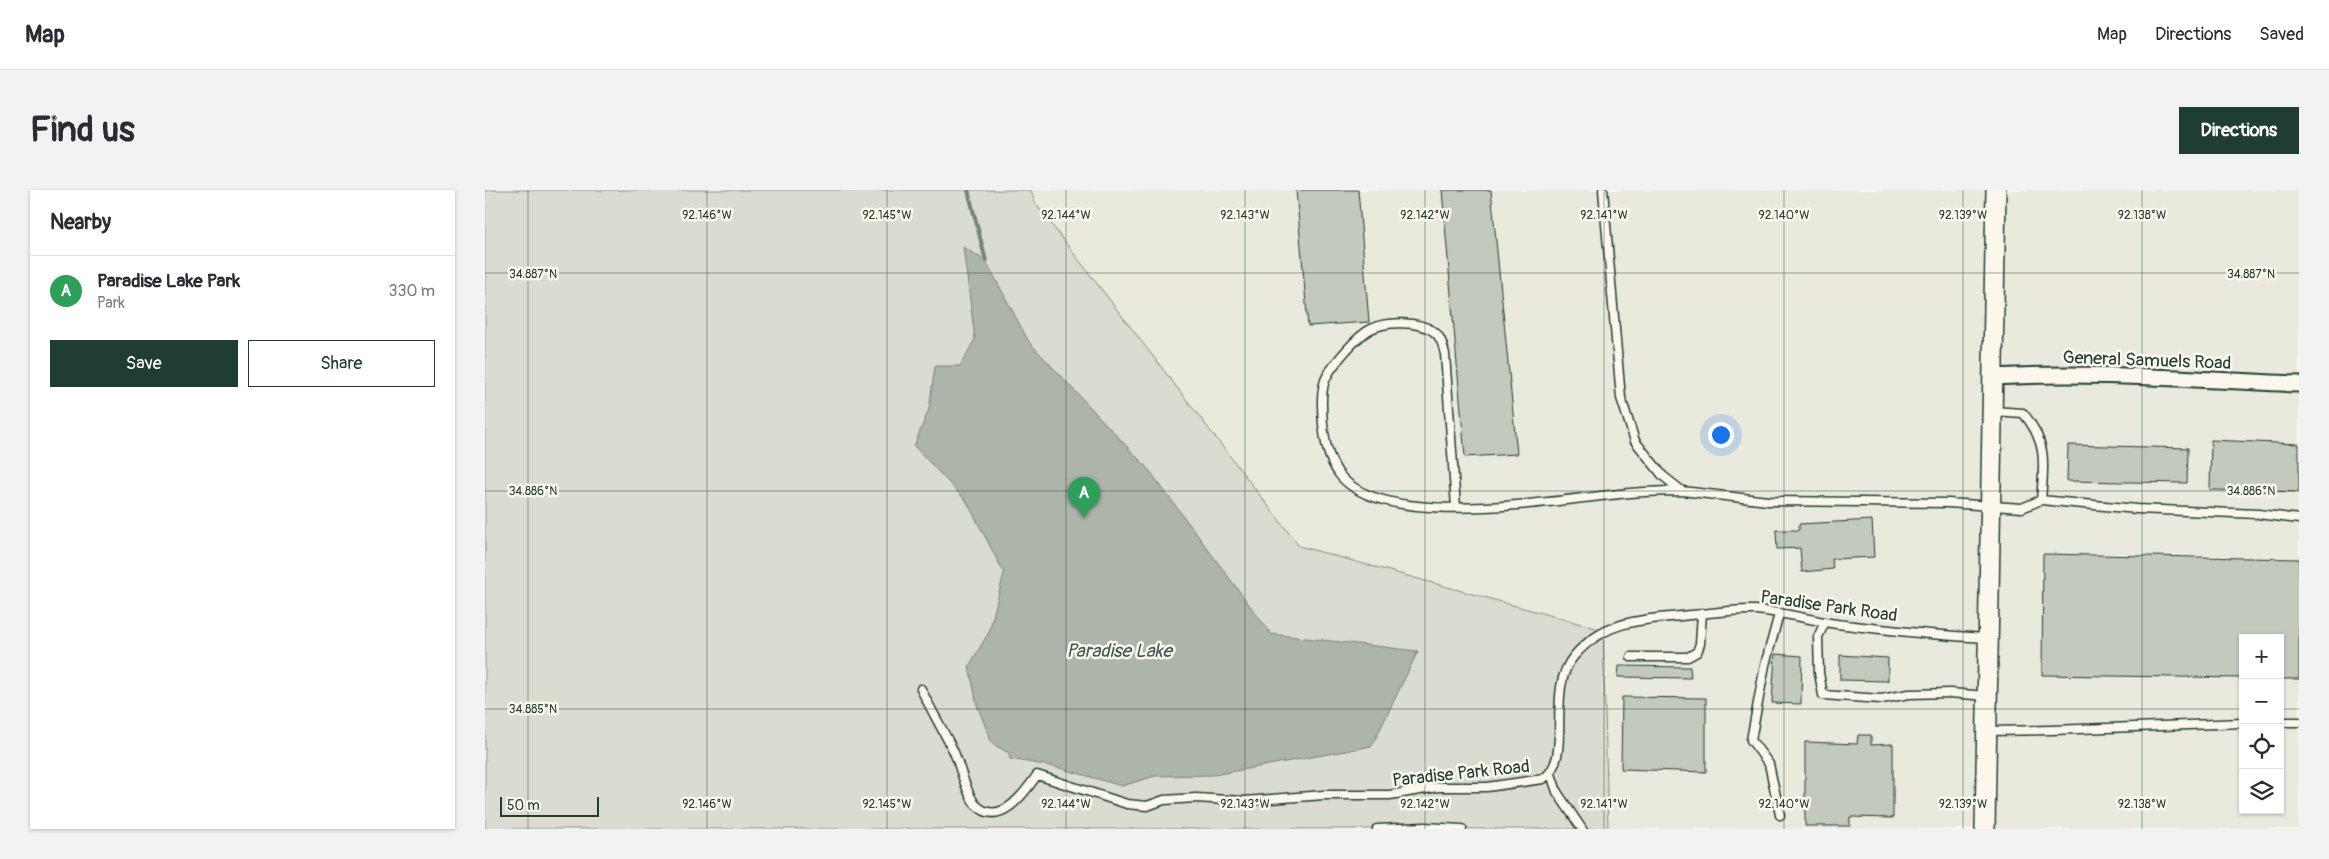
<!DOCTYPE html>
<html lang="en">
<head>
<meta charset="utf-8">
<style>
	:root { --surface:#fff; --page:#f2f2f3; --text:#2b2b33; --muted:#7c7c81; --line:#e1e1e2; --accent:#1f3d34 }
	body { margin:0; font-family:Pangolin,sans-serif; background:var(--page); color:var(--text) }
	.controls { position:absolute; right:15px; bottom:15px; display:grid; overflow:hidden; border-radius:0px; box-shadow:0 1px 4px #0004 }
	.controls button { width:45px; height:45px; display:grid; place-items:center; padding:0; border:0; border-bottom:1px solid var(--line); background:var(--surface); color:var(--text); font:25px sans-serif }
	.scale { position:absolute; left:15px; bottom:12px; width:99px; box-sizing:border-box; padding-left:5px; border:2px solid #1f3d34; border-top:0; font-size:14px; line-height:18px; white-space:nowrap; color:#1f3d34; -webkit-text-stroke:4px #fbf7ec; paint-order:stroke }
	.you { position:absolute; left:1235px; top:244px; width:18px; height:18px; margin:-12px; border:4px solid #fff; border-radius:50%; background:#1a73e8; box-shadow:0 0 0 8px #1a73e833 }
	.badge { display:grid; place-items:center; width:32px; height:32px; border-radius:50%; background:var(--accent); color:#fff; font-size:16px; font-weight:700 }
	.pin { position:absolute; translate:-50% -41px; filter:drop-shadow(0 1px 2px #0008) }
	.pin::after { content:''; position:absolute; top:26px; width:18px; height:15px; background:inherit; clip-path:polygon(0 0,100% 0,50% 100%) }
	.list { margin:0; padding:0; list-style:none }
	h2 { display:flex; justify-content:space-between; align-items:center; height:65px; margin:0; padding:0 20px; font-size:21px }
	h2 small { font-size:16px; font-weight:400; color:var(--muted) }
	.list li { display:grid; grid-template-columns:32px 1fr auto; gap:15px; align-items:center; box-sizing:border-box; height:70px; padding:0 20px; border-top:1px solid var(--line) }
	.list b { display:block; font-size:19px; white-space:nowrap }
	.list p { margin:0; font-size:16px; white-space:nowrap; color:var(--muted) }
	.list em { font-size:16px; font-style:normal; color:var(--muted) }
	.actions { display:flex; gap:10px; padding:15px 20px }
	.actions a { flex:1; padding:11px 0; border:1px solid var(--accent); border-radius:0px; text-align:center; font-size:18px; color:var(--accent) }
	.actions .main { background:var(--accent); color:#fff }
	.icon { flex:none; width:28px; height:28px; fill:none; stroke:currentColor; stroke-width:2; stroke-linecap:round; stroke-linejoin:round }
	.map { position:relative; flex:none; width:1814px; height:639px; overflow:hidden; border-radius:0px }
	header { display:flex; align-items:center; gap:30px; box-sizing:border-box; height:70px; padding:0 25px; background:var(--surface); border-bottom:1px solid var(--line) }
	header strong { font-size:24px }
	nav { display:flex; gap:28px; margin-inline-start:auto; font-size:18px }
	.intro { display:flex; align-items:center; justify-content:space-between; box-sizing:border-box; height:120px; padding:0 30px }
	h1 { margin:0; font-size:35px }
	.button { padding:12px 22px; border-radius:0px; background:var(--accent); color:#fff; font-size:18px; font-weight:700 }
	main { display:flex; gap:30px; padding:0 30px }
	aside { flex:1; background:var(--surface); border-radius:0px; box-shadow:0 1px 4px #0004 }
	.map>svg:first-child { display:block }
	.built { fill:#eae9de; fill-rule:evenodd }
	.green { fill:#dbdcd1; stroke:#7d8c82 }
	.water { fill:#adb4aa; stroke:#74847b }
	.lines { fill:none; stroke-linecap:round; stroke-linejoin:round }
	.stream { stroke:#74847b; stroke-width:4 }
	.building { fill:#c4c9be; stroke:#1f3d34 }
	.service-casing { stroke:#1f3d34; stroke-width:11 }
	.minor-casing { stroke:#1f3d34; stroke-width:19 }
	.tertiary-casing { stroke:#1f3d34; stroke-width:22 }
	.service { stroke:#fbf7ec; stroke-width:8 }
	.minor { stroke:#fbf7ec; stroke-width:15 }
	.tertiary { stroke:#fbf7ec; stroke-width:19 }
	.ticks { fill:none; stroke:#1f3d34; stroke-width:1; stroke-opacity:0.45 }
	.labels { text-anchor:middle; stroke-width:5; stroke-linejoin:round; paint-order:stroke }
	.street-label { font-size:18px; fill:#1f3d34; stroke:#fbf7ec }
	.water-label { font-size:19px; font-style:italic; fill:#425b52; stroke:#fbf7ec }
	.ticks-label { font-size:12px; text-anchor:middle; fill:#1f3d34; stroke:#fbf7ec; stroke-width:5; stroke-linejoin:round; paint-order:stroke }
</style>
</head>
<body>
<header>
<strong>Map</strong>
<nav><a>Map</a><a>Directions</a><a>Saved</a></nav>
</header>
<div class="intro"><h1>Find us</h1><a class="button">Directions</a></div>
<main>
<aside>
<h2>Nearby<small></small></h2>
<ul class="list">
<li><span class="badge" style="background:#2e9e5b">A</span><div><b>Paradise Lake Park</b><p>Park</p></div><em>330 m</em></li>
</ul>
<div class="actions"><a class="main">Save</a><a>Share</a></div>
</aside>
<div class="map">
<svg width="1814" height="639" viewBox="0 0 1814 639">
	<rect width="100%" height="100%" fill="#fbf7ec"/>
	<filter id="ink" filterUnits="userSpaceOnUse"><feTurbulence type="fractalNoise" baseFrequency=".02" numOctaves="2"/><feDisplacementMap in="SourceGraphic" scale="10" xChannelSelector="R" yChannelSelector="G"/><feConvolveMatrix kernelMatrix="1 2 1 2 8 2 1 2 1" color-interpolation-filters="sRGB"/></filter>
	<g filter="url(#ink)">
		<path class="built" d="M 546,0 L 1814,0 L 1814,639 L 1123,639 L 1118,440 L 814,356 L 550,13 ZM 1758,448 L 1795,448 L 1795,620 L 1758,620 Z"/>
		<path class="green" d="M 0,0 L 546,0 L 550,13 L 814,356 L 1118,440 L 1123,639 L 0,639 Z"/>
		<path class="water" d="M 478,57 L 501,71 L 544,152 L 664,280 L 786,444 L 933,461 L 887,556 L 729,585 L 670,586 L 637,596 L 571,577 L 525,569 L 524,563 L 507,554 L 492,515 L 484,476 L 504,442 L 519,383 L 482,312 L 429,256 L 444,219 L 450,176 L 475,176 L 490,149 Z"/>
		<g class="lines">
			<path class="stream" d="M 483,0 L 501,71"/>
		</g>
		<path class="building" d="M 811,0 L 873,0 L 884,132 L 823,136 Z
			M 957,0 L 1006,0 L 1032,264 L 980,267 Z
			M 1726,250 L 1814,254 L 1814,302 L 1725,300 Z
			M 1583,255 L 1703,258 L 1702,293 L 1582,291 Z
			M 1387,330 L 1389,367 L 1347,369 L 1348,379 L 1317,382 L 1315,358 L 1292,359 L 1291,340 L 1314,340 L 1314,334 Z
			M 1558,364 L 1814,369 L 1814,489 L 1795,489 L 1795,448 L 1758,448 L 1758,488 L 1557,485 Z
			M 1290,464 L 1317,466 L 1316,514 L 1287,513 Z
			M 1355,465 L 1403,468 L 1403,491 L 1355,490 Z
			M 1134,476 L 1205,477 L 1206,488 L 1133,487 Z
			M 1137,507 L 1221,508 L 1221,582 L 1136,579 Z
			M 1373,545 L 1386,545 L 1386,555 L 1408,554 L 1408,628 L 1365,627 L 1365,636 L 1320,636 L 1320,552 L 1372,554 Z"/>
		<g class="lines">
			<defs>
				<path id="service" d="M 1118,0 L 1136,208 L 1150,251 L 1178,286 L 1197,301 L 1283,311 L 1463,313 L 1537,318 L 1556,310 C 1559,275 1563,252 1538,223 L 1507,221
					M 1556,310 L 1652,319 L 1773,324 L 1814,329
					M 971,317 L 960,164 C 958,156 956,146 948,141 C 933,131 902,131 886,139 C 872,146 850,172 842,186 C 835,198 837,220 838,234 C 840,253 843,268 854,284 C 896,340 1063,311 1125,305 C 1149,302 1173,301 1197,301
					M 1294,424 L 1280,475 L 1266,550 L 1284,574 L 1295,625
					M 1340,432 L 1333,447 L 1334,483 L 1338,505 L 1396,509 L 1424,504 L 1465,503 L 1502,506
					M 1146,467 L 1203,467 L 1212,462 L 1215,454 L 1217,423
					M 436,499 C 446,520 458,540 468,560 C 476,577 479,599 490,614 C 514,639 539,604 552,585 L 642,614 L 662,616 L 679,610 L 711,608 L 759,611 L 839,605 L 905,605 L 953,597 L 1002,597 L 1058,589 C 1090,567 1059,501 1089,466 C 1122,428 1160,430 1206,425 C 1228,423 1248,419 1270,420 C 1298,422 1325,430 1352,434 C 1402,440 1453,446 1503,448
					M 1795,532 L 1814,532
					M 1502,541 L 1567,540 L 1758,533
					M 1066,584 L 1072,602 L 1097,639
					M 892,639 L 939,637 L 977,639"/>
				<path id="minor" d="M 1508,187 C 1610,181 1712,190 1814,194"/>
				<path id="tertiary" d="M 1500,639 L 1511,0"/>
			</defs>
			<use href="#service" class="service-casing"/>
			<use href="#minor" class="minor-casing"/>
			<use href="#tertiary" class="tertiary-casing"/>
			<use href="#service" class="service"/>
			<use href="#minor" class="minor"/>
			<use href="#tertiary" class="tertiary"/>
		</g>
	</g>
	<path class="ticks" d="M 43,0 L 43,639M 222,0 L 222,639M 402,0 L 402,639M 581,0 L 581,639M 760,0 L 760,639M 940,0 L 940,639M 1119,0 L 1119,639M 1299,0 L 1299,639M 1478,0 L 1478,639M 1657,0 L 1657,639M 0,83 L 1814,83M 0,301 L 1814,301M 0,519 L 1758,519M 1795,519 L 1814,519"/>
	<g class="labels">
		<g class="street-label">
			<text transform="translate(1662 170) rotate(2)" y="6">General Samuels Road</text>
			<text transform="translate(1344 416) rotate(8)" y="6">Paradise Park Road</text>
			<text transform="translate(976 583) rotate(-6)" y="6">Paradise Park Road</text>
		</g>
		<g class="water-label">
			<text x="634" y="467">Paradise Lake</text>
		</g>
	</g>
	<g class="ticks-label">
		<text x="222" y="29">92.146°W</text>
		<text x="402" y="29">92.145°W</text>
		<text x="581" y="29">92.144°W</text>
		<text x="760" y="29">92.143°W</text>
		<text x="940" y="29">92.142°W</text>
		<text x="1119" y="29">92.141°W</text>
		<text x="1299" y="29">92.140°W</text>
		<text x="1478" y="29">92.139°W</text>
		<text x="1657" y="29">92.138°W</text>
		<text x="48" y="88">34.887°N</text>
		<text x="1766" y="88">34.887°N</text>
		<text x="48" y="305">34.886°N</text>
		<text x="1766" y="305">34.886°N</text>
		<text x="48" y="523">34.885°N</text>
		<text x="222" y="618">92.146°W</text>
		<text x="402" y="618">92.145°W</text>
		<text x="581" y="618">92.144°W</text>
		<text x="760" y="618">92.143°W</text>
		<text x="940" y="618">92.142°W</text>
		<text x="1119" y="618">92.141°W</text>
		<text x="1299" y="618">92.140°W</text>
		<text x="1478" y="618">92.139°W</text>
		<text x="1657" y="618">92.138°W</text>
	</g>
</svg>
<div class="controls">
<button>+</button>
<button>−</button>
<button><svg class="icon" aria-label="locate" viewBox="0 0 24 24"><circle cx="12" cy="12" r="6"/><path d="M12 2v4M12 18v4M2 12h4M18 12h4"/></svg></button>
<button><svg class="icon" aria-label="layers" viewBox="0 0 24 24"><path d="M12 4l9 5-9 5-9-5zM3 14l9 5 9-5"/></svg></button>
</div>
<div class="scale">50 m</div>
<div class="you"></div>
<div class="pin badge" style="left:599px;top:328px;background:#2e9e5b">A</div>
</div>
</main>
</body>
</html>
